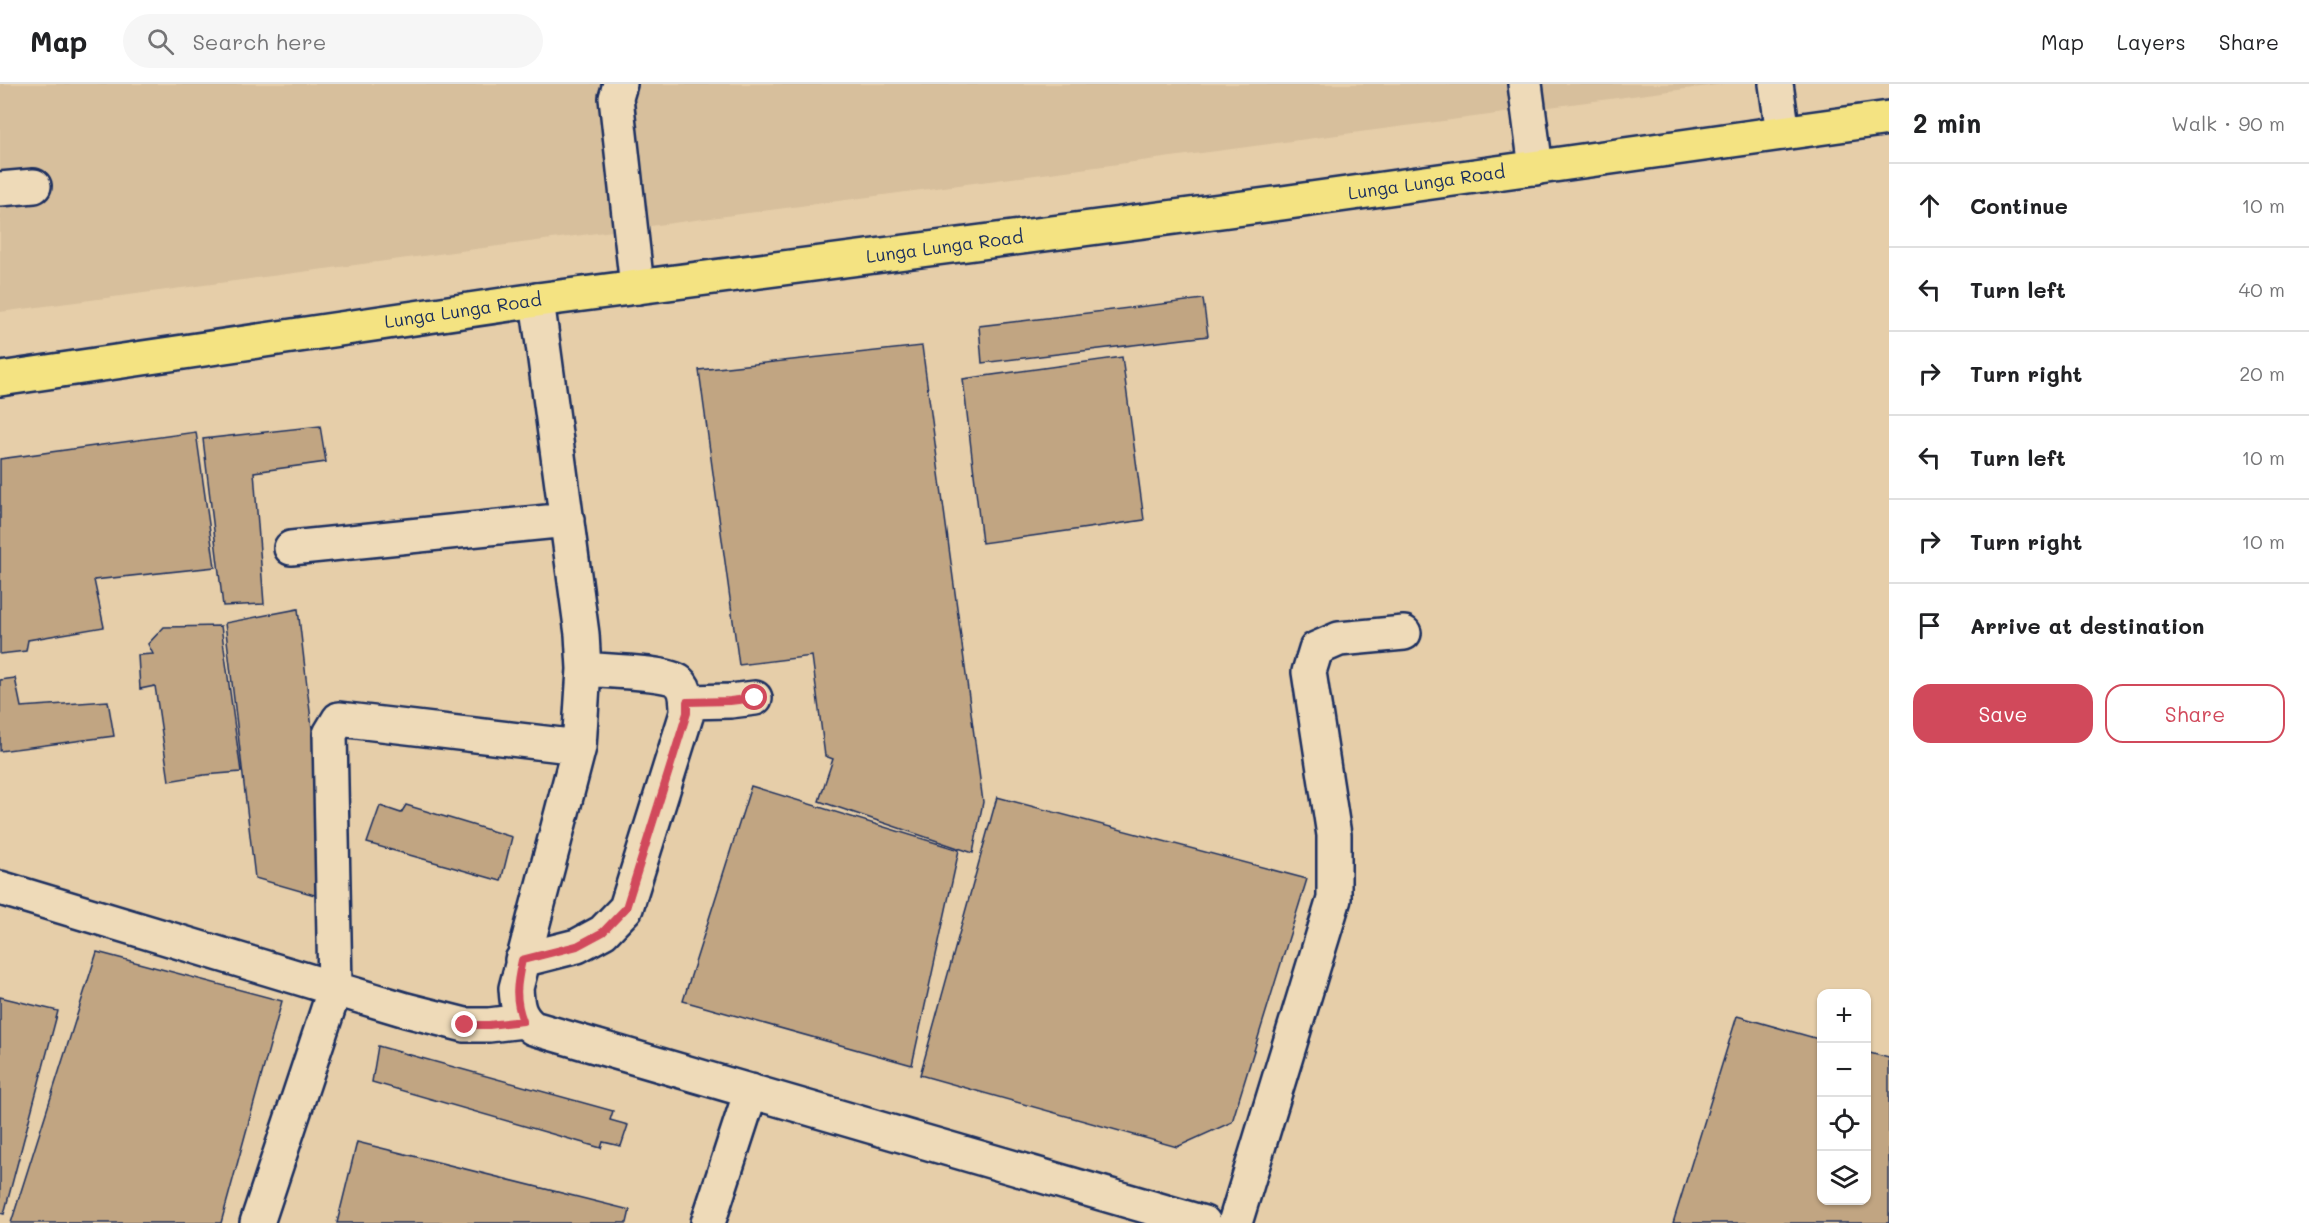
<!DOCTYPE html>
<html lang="en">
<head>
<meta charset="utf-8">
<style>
	:root { --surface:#fff; --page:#f6f6f6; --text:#202124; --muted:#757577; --line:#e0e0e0; --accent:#d1495b }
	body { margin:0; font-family:Mali,sans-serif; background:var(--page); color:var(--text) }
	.controls { position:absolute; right:18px; bottom:18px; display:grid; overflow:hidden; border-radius:12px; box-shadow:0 2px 4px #0004 }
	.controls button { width:54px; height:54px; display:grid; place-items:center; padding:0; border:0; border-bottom:2px solid var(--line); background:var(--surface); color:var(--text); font:30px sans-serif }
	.stop { position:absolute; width:18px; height:18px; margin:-14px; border:4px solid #d1495b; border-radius:50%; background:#fff }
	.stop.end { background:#d1495b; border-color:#fff; box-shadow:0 2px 6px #0008 }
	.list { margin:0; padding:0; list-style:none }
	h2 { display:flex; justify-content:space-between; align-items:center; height:78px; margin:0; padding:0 24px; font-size:26px }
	h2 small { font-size:20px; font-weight:400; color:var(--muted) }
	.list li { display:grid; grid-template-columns:39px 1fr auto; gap:18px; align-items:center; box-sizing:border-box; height:84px; padding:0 24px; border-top:2px solid var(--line) }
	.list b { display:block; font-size:22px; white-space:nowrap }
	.list em { font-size:20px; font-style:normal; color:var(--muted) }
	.actions { display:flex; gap:12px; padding:18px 24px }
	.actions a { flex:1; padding:14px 0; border:2px solid var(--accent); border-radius:18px; text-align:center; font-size:21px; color:var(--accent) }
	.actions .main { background:var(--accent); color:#fff }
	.icon { flex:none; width:33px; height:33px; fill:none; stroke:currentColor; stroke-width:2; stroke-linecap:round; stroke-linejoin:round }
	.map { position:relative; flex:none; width:1889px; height:1139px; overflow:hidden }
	header { display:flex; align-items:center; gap:36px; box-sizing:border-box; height:84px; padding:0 30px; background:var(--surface); border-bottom:2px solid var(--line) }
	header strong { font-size:28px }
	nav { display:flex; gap:33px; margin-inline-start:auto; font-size:21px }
	.search { width:420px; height:54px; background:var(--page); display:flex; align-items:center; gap:15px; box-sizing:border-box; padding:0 21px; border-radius:33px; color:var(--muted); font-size:22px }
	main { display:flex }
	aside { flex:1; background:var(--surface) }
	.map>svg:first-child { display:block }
	.built { fill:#d7bf9c }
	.building { fill:#c1a582; stroke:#1b2f5e; stroke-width:1.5 }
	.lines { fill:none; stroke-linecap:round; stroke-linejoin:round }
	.minor-casing { stroke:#1b2f5e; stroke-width:38 }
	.major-casing { stroke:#1b2f5e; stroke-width:38 }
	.minor { stroke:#eedab8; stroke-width:33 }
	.major { stroke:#f4e382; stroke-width:33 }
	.route { stroke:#d1495b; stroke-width:8 }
	.labels { text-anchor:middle; stroke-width:6; stroke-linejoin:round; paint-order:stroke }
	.street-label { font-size:18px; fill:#1b2f5e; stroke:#eedab8 }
</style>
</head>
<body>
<header>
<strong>Map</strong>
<div class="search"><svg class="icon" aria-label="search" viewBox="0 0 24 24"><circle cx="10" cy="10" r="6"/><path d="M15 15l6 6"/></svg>Search here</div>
<nav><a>Map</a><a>Layers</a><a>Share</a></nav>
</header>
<main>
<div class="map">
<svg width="1889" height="1139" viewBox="0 0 1889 1139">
	<rect width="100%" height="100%" fill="#e6cea9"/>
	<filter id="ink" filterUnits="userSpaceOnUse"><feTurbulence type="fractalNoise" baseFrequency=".0167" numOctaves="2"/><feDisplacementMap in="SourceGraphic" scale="12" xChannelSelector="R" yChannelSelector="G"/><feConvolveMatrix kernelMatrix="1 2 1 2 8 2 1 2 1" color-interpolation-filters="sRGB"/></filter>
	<g filter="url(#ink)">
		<path class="built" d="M 0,0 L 1723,0 L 0,228 Z"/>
		<path class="building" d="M 1203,215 L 1208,252 L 982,279 L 979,242 Z
			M 922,262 L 983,718 L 973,769 L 819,717 L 833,675 L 825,672 L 812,572 L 739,581 L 699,286 Z
			M 1122,273 L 1144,436 L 982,459 L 963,295 Z
			M 320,342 L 326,378 L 254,388 L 264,520 L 223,522 L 203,355 Z
			M 196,348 L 215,483 L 94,496 L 104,543 L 28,556 L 26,567 L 0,570 L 0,375 Z
			M 298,525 L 332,816 L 255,794 L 225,539 Z
			M 221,542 L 241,688 L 204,691 L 169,697 L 155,602 L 140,605 L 138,571 L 153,570 L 148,560 L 164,543 Z
			M 15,594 L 21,623 L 108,617 L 114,652 L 0,667 L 0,596 Z
			M 751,702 L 959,766 L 912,981 L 683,917 Z
			M 997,713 L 1307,795 L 1232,1038 L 1177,1063 L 920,991 Z
			M 406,721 L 512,753 L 501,797 L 367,759 L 380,722 L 401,729 Z
			M 97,868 L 282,917 L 221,1139 L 11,1139 Z
			M 0,913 L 58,927 L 4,1130 L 0,1129 Z
			M 1737,932 L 1822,956 L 1822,1116 L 1866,1116 L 1866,968 L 1889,974 L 1889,1139 L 1673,1139 Z
			M 378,962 L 613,1027 L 610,1036 L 628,1041 L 621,1062 L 603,1058 L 601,1064 L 372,998 Z
			M 357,1058 L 630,1126 L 627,1139 L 337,1139 Z"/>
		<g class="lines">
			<defs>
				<path id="minor" d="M 620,0 L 616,14 L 637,203
					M 1525,0 L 1536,84
					M 1776,0 L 1783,49
					M 0,105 L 34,102
					M 537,216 L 582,550 L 584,585 L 579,663 L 516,904 C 517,921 518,933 533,944 L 1204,1139
					M 291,464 L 567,436
					M 687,618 L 730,617 L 755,614
					M 0,804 L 406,926 L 465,941 L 489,941 L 523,937
					M 522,876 L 577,862 L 603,848 L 626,824 L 687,629 C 687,619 687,605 679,598 C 667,588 602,587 584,585
					M 257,1139 L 335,904 L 330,650 L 339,635 L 579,663
					M 708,1139 L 751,1007
					M 1235,1139 L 1334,815 L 1334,751 L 1309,588 L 1316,565 L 1339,555 L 1404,549"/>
				<g id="major">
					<path id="s1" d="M 0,295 L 537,216 L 1282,119 L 1889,34"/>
				</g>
			</defs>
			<use href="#minor" class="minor-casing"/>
			<use href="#major" class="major-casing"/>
			<use href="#minor" class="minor"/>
			<use href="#major" class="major"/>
		</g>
	</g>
	<g class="lines" filter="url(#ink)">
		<path class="route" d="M 465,941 L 489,941 L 523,937 C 514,914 517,899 522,876 L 577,862 L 603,848 L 626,824 L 687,629 L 687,618 L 730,617 L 755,614"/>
	</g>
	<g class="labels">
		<g class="street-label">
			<text dy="6" stroke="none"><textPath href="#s1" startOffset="1440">Lunga Lunga Road</textPath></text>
			<text dy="6" stroke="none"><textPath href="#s1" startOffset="954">Lunga Lunga Road</textPath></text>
			<text dy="6" stroke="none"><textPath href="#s1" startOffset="468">Lunga Lunga Road</textPath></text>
		</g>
	</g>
</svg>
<div class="controls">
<button>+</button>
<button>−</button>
<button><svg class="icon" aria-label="locate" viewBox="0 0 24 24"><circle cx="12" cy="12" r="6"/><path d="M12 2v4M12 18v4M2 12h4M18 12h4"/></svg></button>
<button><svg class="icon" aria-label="layers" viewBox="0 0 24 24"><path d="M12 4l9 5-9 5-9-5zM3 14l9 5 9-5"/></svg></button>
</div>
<div class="stop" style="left:755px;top:614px"></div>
<div class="stop end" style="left:465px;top:941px"></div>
</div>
<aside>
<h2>2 min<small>Walk · 90 m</small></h2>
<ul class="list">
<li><svg class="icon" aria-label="ahead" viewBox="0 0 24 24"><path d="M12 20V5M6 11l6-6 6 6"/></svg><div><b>Continue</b></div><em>10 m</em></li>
<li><svg class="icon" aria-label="left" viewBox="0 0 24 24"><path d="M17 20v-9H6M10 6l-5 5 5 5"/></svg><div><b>Turn left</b></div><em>40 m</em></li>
<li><svg class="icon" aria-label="right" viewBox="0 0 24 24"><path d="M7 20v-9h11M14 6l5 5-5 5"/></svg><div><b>Turn right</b></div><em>20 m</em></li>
<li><svg class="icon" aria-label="left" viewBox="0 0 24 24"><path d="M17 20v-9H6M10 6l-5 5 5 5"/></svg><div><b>Turn left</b></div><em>10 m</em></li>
<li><svg class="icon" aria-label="right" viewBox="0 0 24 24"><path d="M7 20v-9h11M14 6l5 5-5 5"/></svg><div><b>Turn right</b></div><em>10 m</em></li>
<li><svg class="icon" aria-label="arrive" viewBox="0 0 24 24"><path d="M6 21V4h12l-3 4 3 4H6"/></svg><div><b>Arrive at destination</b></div></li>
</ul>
<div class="actions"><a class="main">Save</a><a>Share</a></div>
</aside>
</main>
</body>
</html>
